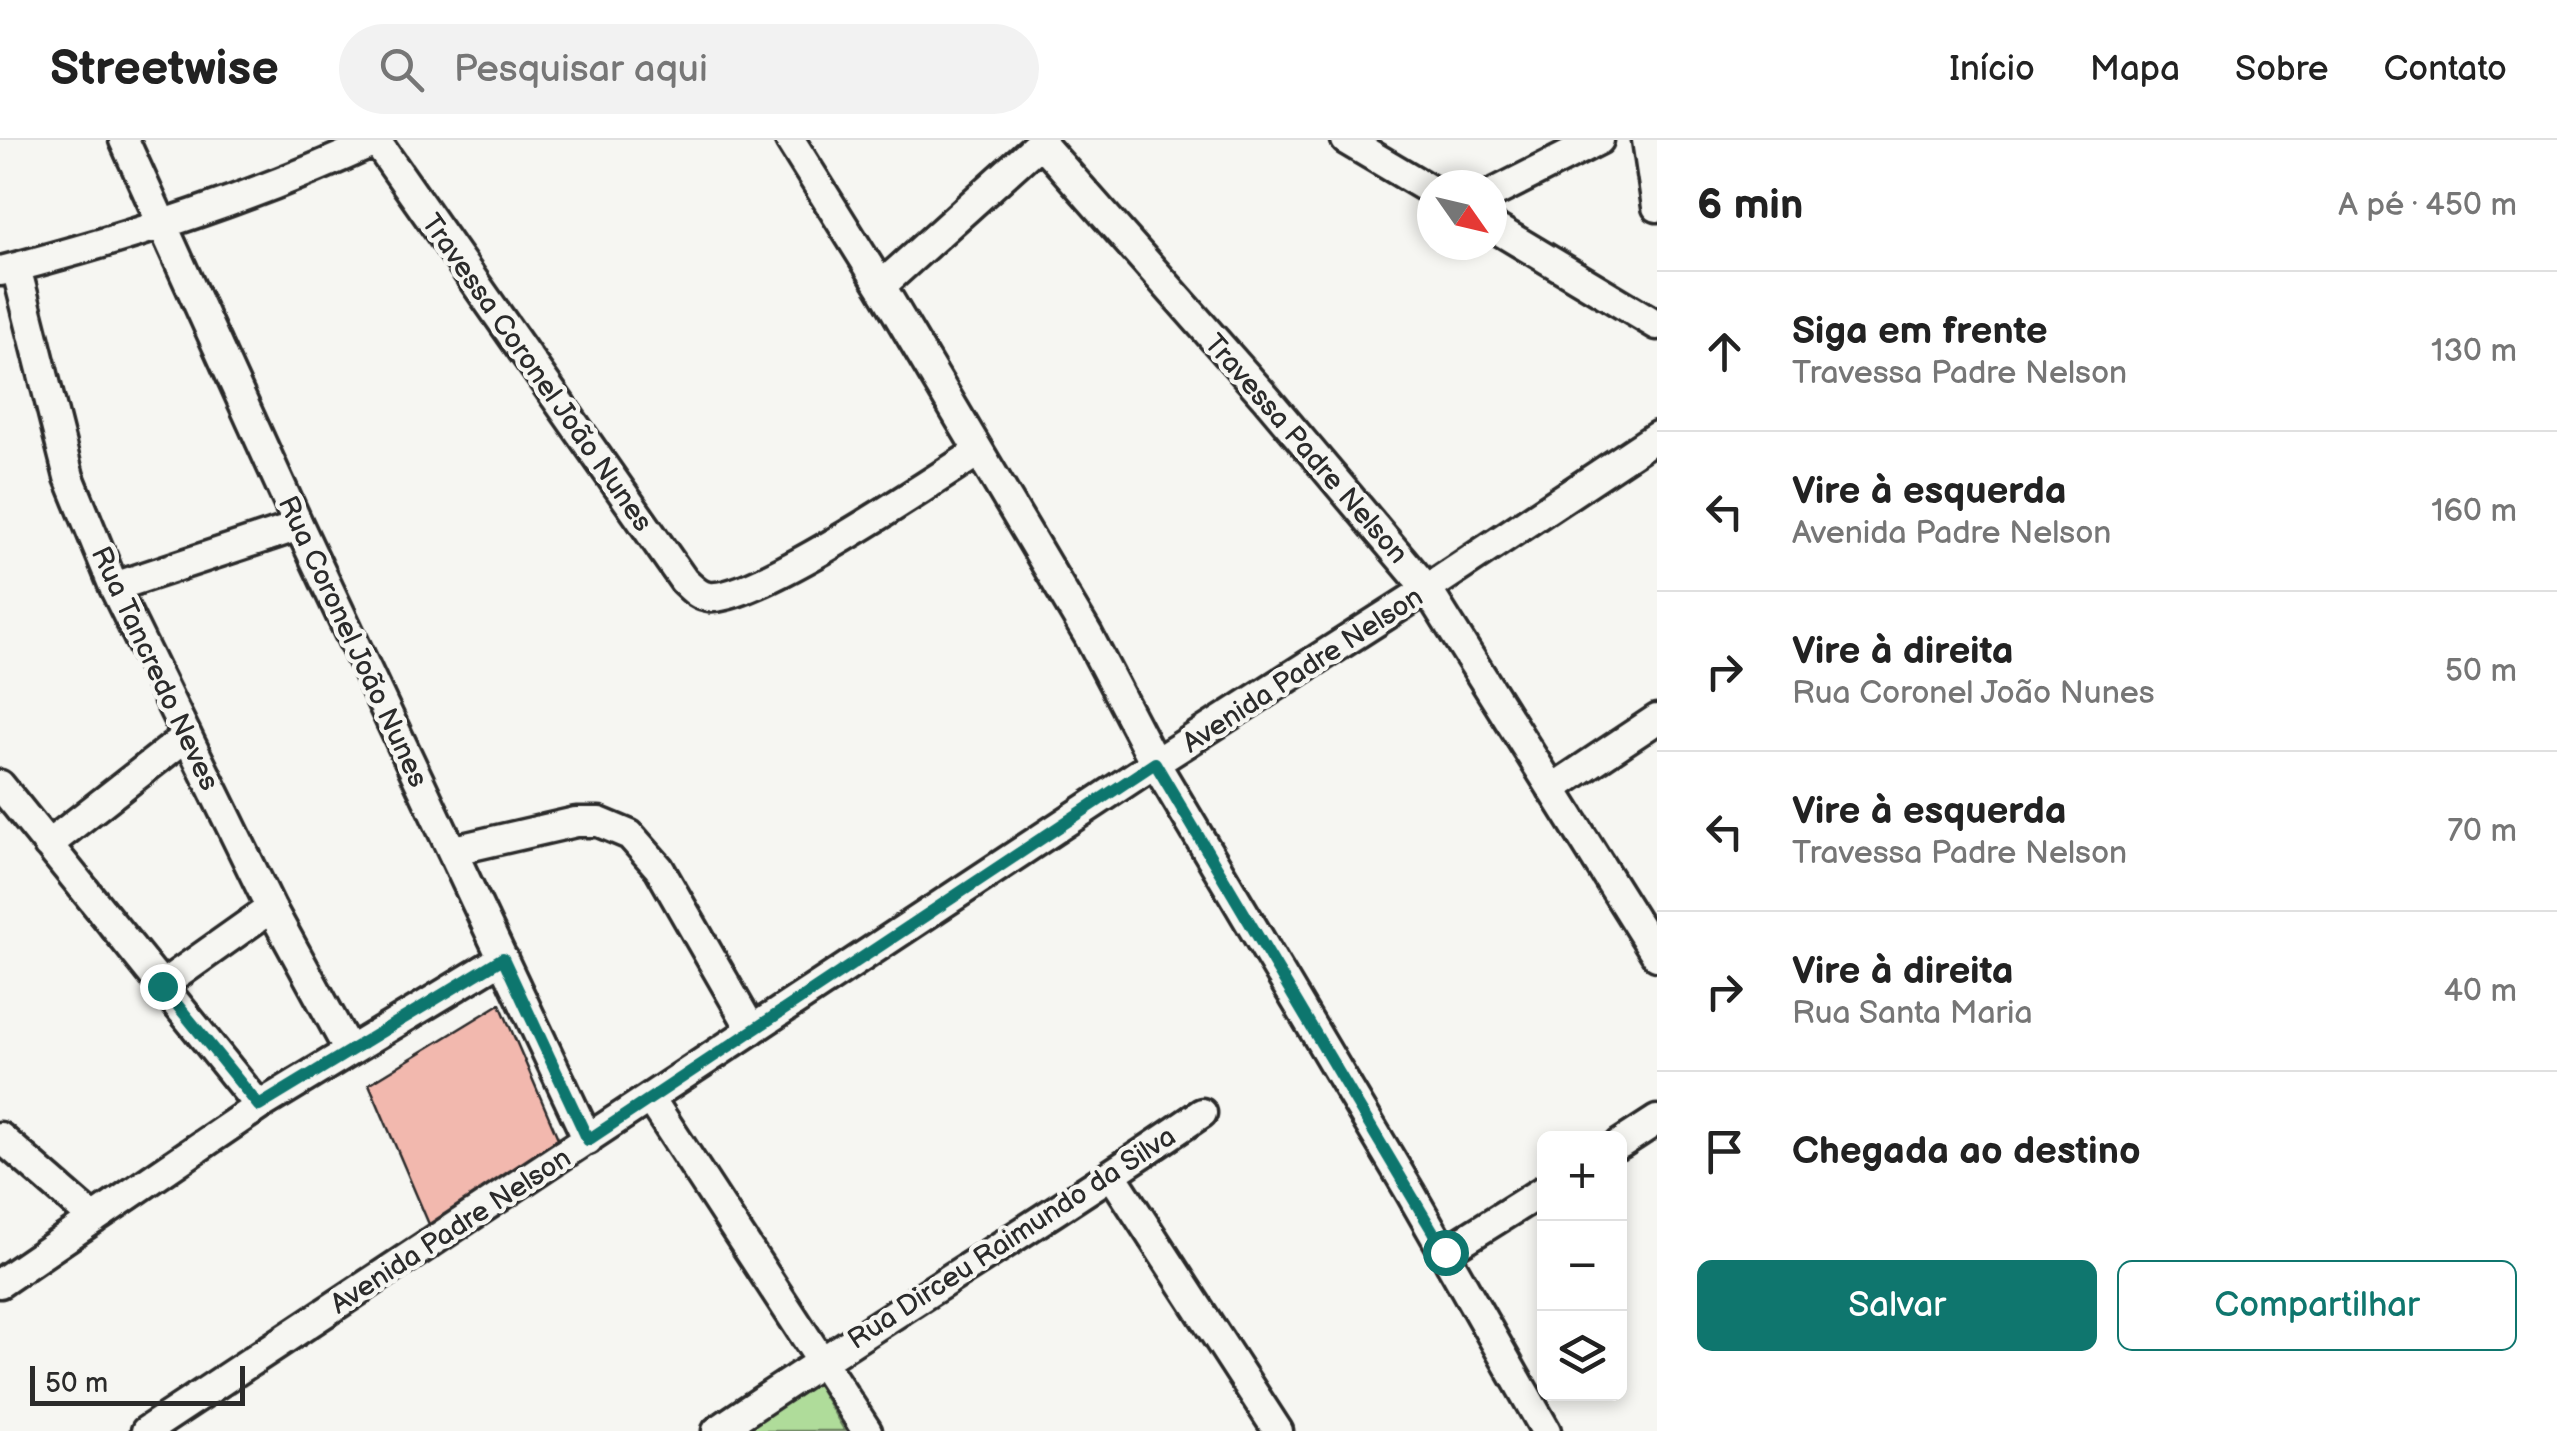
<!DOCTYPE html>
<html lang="pt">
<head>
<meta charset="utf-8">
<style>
	:root { --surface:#fff; --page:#f2f2f2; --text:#222; --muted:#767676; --line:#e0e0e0; --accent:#0f766e }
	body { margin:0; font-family:"Balsamiq Sans",sans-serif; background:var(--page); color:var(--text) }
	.controls { position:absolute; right:30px; bottom:30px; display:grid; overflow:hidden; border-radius:15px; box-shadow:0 5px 15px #0003 }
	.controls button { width:90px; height:90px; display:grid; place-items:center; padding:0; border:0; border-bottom:2px solid var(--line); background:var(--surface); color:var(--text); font:50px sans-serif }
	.compass { position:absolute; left:1417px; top:30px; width:90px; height:90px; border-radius:50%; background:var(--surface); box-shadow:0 5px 15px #0003; rotate:124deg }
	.scale { position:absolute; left:30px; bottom:25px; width:215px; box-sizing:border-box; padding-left:10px; border:5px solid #2b2b2b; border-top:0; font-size:28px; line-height:35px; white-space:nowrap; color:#2b2b2b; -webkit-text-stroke:8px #f6f6f2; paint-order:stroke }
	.stop { position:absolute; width:30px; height:30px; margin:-22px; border:8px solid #0f766e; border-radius:50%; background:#fff }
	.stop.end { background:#0f766e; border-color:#fff; box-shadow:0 2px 10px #0008 }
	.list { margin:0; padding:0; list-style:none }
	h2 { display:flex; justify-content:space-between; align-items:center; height:130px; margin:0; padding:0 40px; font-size:42px }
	h2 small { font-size:32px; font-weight:400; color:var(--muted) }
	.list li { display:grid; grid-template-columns:65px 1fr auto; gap:30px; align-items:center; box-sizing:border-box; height:160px; padding:0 40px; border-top:2px solid var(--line) }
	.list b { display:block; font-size:38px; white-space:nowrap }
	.list p { margin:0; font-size:32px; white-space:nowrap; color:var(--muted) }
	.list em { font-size:32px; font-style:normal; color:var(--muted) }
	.actions { display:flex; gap:20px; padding:30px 40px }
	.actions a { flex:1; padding:22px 0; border:2px solid var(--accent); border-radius:15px; text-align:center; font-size:35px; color:var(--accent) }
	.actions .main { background:var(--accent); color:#fff }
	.icon { flex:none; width:55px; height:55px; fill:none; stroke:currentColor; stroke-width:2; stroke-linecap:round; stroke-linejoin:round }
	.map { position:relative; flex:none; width:1657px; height:1291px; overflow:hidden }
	header { display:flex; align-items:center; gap:60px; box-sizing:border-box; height:140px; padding:0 50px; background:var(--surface); border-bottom:2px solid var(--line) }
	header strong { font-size:48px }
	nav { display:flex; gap:55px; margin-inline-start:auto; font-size:35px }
	.search { width:700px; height:90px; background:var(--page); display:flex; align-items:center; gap:25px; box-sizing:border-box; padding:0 35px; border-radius:55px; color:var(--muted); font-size:38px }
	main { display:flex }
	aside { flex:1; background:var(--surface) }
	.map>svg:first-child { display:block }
	.park { fill:#afdc9a; stroke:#6d8462; stroke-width:2.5 }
	.building { fill:#f2b8ae; stroke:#2b2b2b; stroke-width:2.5 }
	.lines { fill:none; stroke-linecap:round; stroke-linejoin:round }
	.street-casing { stroke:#2b2b2b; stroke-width:35 }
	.street { stroke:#f6f6f2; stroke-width:28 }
	.route { stroke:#0f766e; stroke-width:12 }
	.labels { text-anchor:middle; stroke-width:9; stroke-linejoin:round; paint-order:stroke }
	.street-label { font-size:28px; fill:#2b2b2b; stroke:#f6f6f2 }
</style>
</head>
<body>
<header>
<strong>Streetwise</strong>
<div class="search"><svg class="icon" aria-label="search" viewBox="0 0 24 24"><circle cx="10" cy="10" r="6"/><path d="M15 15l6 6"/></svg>Pesquisar aqui</div>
<nav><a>Início</a><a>Mapa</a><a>Sobre</a><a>Contato</a></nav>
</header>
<main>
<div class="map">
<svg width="1657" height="1291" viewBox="0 0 1657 1291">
	<rect width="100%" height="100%" fill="#f6f6f2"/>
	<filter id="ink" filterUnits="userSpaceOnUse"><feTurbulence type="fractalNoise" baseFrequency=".01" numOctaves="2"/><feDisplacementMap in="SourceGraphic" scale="20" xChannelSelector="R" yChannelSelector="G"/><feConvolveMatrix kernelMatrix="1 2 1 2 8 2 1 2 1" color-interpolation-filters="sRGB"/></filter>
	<g filter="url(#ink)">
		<path class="park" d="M 814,1239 L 845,1291 L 737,1291 Z"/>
		<path class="building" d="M 500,864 L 561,1005 L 431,1089 L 369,944 Z"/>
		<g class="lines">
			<defs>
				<path id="street" d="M 124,0 L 299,386 L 588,1000
					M 790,0 L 881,146 L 1088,495 L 1155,623 L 1410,1052 L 1546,1291
					M 1346,0 L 1432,51
					M 1647,0 L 1657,67
					M 376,1 L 684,441 C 692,448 698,456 709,457 C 755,462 931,342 978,312
					M 1041,3 L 1266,258 L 1427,449 L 1657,816
					M 1492,54 L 1599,0
					M 1492,86 L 1657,185
					M 16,127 L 69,337 L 114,447 L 271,768 L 348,909
					M 1,131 C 133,97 255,57 379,0
					M 881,146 L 1043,0
					M 114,447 L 299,386
					M 0,645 L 259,966
					M 1552,649 L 1657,579
					M 48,705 L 187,596
					M 454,710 L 576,682 L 599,682 L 630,695 L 659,728 L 752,890
					M 161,846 L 271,768
					M 651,960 L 867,1291
					M 0,997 L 94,1079
					M 1620,1004 L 1657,980
					M 1112,1035 L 1278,1291
					M 1445,1112 L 1544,1050
					M 0,1143 L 259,966 L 503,818
					M 146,1291 L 1155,623 L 1427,449 L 1657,296
					M 717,1291 C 877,1182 1043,1083 1202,973"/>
			</defs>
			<use href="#street" class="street-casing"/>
			<use href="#street" class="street"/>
		</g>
	</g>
	<g class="lines" filter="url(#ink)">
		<path class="route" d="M 162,846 L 259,966 L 503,818 L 588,1000 L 1155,623 L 1445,1112"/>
	</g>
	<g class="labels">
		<g class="street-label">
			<text transform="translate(538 232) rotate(55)" y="10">Travessa Coronel João Nunes</text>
			<text transform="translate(1307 308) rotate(49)" y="10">Travessa Padre Nelson</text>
			<text transform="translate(354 501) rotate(65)" y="10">Rua Coronel João Nunes</text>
			<text transform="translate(156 528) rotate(65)" y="10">Rua Tancredo Neves</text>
			<text transform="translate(1302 529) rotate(-33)" y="10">Avenida Padre Nelson</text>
			<text transform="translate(450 1090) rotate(-33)" y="10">Avenida Padre Nelson</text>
			<text transform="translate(1011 1097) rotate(-33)" y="10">Rua Dirceu Raimundo da Silva</text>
		</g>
	</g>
</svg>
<div class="controls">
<button>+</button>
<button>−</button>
<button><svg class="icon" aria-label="layers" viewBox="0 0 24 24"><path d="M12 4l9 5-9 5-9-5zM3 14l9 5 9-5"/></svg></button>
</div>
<svg class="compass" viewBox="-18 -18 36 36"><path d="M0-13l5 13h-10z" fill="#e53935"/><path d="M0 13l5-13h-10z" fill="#767676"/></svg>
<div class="scale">50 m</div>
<div class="stop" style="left:1445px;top:1112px"></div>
<div class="stop end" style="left:162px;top:846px"></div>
</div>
<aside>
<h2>6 min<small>A pé · 450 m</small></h2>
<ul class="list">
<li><svg class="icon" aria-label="ahead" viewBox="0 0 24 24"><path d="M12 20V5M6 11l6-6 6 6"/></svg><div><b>Siga em frente</b><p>Travessa Padre Nelson</p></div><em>130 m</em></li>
<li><svg class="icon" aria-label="left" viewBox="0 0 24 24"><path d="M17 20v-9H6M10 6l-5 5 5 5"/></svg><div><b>Vire à esquerda</b><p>Avenida Padre Nelson</p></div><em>160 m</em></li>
<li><svg class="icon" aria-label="right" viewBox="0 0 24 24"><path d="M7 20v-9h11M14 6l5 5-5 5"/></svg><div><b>Vire à direita</b><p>Rua Coronel João Nunes</p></div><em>50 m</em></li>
<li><svg class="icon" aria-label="left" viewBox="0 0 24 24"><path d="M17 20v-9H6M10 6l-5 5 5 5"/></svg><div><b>Vire à esquerda</b><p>Travessa Padre Nelson</p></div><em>70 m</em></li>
<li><svg class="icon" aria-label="right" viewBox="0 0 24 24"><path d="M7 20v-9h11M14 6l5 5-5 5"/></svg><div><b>Vire à direita</b><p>Rua Santa Maria</p></div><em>40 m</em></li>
<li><svg class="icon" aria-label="arrive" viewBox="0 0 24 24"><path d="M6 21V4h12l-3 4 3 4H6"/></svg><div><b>Chegada ao destino</b></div></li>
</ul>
<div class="actions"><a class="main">Salvar</a><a>Compartilhar</a></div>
</aside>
</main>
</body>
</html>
